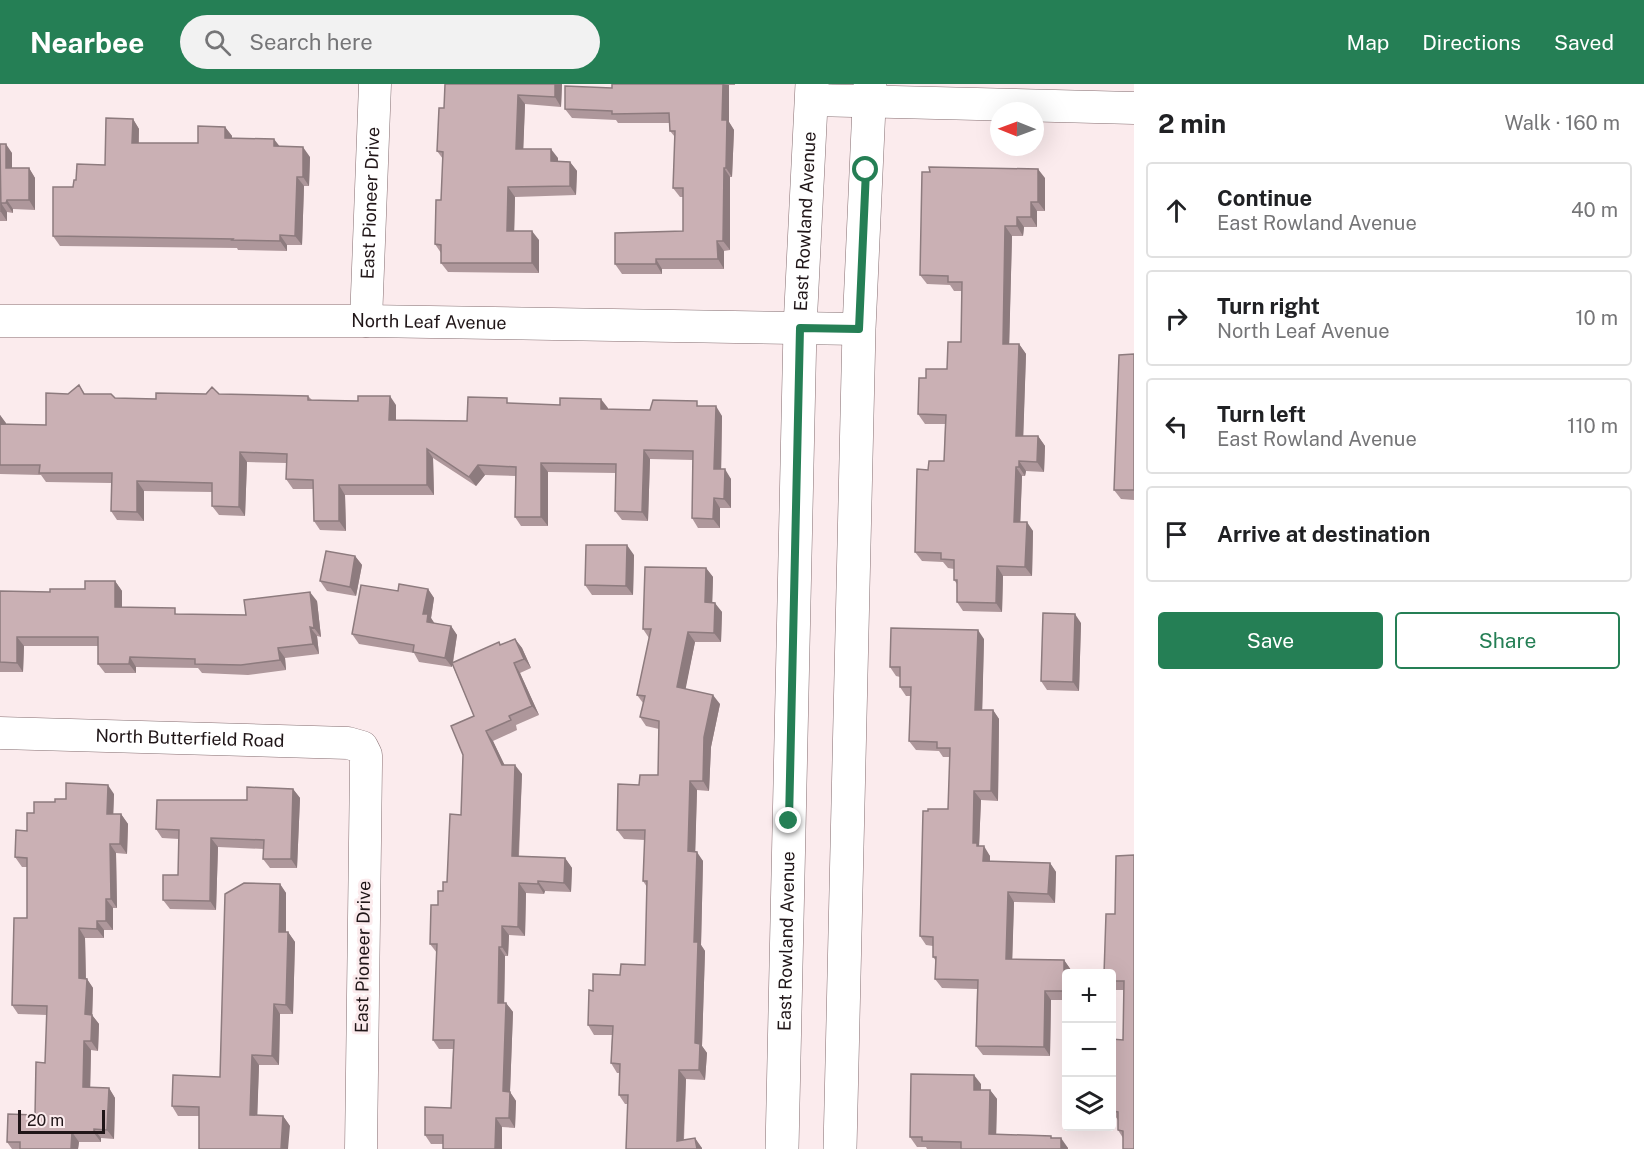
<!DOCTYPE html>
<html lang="en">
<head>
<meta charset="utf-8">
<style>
	:root { --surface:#fff; --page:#f2f2f2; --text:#202124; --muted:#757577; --line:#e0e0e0; --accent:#257f55 }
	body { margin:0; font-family:"Public Sans",sans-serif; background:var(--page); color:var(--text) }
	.controls { position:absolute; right:18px; bottom:18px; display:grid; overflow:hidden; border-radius:6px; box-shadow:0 6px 24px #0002 }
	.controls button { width:54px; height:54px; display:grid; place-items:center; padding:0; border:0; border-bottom:2px solid var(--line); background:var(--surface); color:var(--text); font:30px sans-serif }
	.compass { position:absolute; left:990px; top:18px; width:54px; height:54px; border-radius:50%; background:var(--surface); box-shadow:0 6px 24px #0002; rotate:271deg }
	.scale { position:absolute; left:18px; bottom:15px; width:87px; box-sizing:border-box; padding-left:6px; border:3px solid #201618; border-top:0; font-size:16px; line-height:21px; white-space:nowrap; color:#201618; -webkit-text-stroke:4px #fbebed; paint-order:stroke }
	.stop { position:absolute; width:18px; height:18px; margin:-14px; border:4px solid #257f55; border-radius:50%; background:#fff }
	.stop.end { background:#257f55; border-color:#fff; box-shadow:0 2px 6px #0008 }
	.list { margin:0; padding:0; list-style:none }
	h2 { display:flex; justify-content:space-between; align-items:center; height:78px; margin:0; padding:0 24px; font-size:26px }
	h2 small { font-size:20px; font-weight:400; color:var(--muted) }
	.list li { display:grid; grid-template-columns:39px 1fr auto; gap:18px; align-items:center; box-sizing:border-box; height:96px; margin:0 12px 12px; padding:0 12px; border:2px solid var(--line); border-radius:6px }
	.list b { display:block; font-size:22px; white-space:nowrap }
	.list p { margin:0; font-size:20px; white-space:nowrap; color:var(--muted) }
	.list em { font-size:20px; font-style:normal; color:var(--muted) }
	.actions { display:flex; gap:12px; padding:18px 24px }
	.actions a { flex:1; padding:14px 0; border:2px solid var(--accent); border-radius:6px; text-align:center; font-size:21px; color:var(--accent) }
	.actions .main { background:var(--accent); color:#fff }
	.icon { flex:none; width:33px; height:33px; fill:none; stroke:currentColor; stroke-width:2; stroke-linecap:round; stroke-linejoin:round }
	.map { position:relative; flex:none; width:1134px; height:1065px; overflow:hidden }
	header { display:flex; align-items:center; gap:36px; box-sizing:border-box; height:84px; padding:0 30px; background:var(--accent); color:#fff }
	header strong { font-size:28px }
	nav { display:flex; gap:33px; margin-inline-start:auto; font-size:21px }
	.search { width:420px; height:54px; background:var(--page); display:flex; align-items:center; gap:15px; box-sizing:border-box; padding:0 21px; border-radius:33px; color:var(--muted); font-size:22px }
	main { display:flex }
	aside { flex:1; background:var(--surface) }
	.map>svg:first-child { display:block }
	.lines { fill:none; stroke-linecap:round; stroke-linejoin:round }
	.minor-casing { stroke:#856e71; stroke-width:33 }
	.tertiary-casing { stroke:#856e71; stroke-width:34 }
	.minor { stroke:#fff; stroke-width:32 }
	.tertiary { stroke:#fff; stroke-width:33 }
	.wall { fill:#ae979b }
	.shaded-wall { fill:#8d7b7e }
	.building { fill:#cab0b4; stroke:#8d7b7e; stroke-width:1.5 }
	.route { stroke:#257f55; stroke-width:8 }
	.labels { text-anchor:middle; stroke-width:6; stroke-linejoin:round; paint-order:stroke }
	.street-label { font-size:18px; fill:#201618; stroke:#fbebed }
</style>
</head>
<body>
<header>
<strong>Nearbee</strong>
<div class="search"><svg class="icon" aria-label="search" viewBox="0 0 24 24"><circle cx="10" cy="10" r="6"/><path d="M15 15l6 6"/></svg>Search here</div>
<nav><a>Map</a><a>Directions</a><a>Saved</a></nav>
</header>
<main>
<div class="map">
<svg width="1134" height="1065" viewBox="0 0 1134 1065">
	<rect width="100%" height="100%" fill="#fbebed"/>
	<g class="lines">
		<defs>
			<g id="minor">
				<path d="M 812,16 L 1134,24"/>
				<path id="s1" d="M 0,237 L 366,237 L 859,245"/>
				<path id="s2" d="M 366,237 L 375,0"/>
				<path id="s3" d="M 0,649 L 348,659 L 362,663 L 366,671 L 366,681 L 361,1065"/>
			</g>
			<g id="tertiary">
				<path id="s4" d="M 782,1065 L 800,244 L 812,0"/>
				<path d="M 840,1065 L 859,245 L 870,0"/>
			</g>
		</defs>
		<use href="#minor" class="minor-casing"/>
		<use href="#tertiary" class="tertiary-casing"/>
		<use href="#minor" class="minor"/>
		<use href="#tertiary" class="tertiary"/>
	</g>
	<path class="wall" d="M 562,0 L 561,23 L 525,20 L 523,65 L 558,74 L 558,77 L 570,78 L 577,87 L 576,111 L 515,113 L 514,147 L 539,156 L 539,189 L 448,188 L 441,179 L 441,169 L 435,160 L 441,116 L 443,75 L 437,67 L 444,24 Z
		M 612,0 L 735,0 L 735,1 L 729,1 L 729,38 L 734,46 L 732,93 L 730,93 L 730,166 L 724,167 L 724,185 L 662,185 L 662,190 L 622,190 L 615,180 L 683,147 L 683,113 L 680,113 L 673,104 L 675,53 L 670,47 L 670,39 L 618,39 L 616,36 L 572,34 L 565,25 L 612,4 Z
		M 133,35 L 139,45 L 139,59 L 198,59 L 225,43 L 232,52 L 232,54 L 280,63 L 310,73 L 309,102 L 304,102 L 302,161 L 287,161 L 287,167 L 238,166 L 237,164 L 60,162 L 53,152 L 73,103 L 105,81 Z
		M 0,60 L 12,69 L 12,84 L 29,84 L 35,94 L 35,126 L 13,125 L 13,129 L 7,128 L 7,137 L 0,137 Z
		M 1045,94 L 1045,127 L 1037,127 L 1037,143 L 1024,143 L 1023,152 L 1012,152 L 1009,260 L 1019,260 L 1026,270 L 1023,352 L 1038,352 L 1045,362 L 1044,388 L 1026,387 L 1025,392 L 1022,392 L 1020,438 L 1033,447 L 1032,492 L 1003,492 L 1002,528 L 963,527 L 957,518 L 957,500 L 954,496 L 954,485 L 948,484 L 943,478 L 922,477 L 915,468 L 928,386 L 944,377 L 945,340 L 925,340 L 918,330 L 926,294 L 947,285 L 961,258 L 962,207 L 954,207 L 950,201 L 927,200 L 920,191 Z
		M 1134,270 L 1134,416 L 1121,415 L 1114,406 Z
		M 79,301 L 85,310 L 115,314 L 156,315 L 219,310 L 308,312 L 312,316 L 396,321 L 396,336 L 467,337 L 511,319 L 608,324 L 608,325 L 650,326 L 700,322 L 722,332 L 721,385 L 731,395 L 731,424 L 720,424 L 720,444 L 698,444 L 692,434 L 693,376 L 650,375 L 648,437 L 622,436 L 615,427 L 616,389 L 548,388 L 548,442 L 521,442 L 515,433 L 516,392 L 485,391 L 476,402 L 433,374 L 434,411 L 345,411 L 346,447 L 320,446 L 314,437 L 313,405 L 293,405 L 286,395 L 287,379 L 247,378 L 245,432 L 219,431 L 212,422 L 212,408 L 144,407 L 144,437 L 117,436 L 111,427 L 111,399 L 46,398 L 41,391 L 0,390 L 0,331 L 6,340 L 46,341 Z
		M 634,471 L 633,511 L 592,511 L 585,501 Z
		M 355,472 L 362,481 L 356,512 L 327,507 L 320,497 Z
		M 706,484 L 713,493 L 712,518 L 722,528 L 721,558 L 695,558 L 685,605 L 720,620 L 711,663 L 709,707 L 697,706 L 695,768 L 703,777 L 701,861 L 705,867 L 702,962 L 707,969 L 705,996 L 686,995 L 684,1056 L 702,1064 L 702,1065 L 626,1065 L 628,1020 L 625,1020 L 619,1011 L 620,989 L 617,989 L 611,979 L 612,951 L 594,951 L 588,941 L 593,907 L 620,891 L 645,881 L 647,803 L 643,797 L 645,756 L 624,755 L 617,746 L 639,701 L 658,691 L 659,645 L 646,642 L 640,633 L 643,619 L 637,611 L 649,554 L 643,545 Z
		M 115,497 L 122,507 L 122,523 L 179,530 L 246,531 L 317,517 L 321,553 L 317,552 L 319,570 L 285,574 L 286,586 L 248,591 L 202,589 L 198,584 L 136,583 L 136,589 L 105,589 L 98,580 L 98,562 L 24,562 L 23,588 L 0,588 L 0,507 L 50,508 L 85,505 Z
		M 428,505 L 434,514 L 431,534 L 434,539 L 451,542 L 457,551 L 453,579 L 499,558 L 501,561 L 515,555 L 522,564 L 531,584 L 520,589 L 539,631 L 516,641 L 517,646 L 493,657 L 504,681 L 522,690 L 519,772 L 565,774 L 572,784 L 571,808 L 545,807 L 544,810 L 526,809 L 525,852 L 509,851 L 508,872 L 505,872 L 504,919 L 506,919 L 513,928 L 510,1008 L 516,1017 L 515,1044 L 502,1043 L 443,1060 L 431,1060 L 425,1051 L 451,1024 L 453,965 L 439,965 L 433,956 L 437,869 L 430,860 L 438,821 L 443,807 L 447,798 L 461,731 L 474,632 L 452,580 L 452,583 L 419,578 L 414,569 L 359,560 L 352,550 L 398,507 Z
		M 1081,539 L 1079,607 L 1047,606 L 1041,597 Z
		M 984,555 L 982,626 L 993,626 L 999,635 L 998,717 L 981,716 L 979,762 L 990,772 L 990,777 L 1050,779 L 1056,788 L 1055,819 L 1014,818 L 1012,875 L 1064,876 L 1071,886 L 1066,890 L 1066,916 L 1051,916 L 1050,972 L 983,971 L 976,962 L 977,905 L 942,904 L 935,895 L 936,877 L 933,873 L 933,862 L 926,861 L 920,852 L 928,727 L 948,725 L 950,673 L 943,673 L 939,667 L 916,666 L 909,657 L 911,612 L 906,612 L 900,603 L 900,593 L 896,592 L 890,583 Z
		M 293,705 L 300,714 L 297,784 L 270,784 L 263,775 L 264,765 L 218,763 L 216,826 L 170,825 L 163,816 L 178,791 L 179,755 L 162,754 L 156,745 L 247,716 Z
		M 114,710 L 113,730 L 121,730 L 128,740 L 127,770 L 116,769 L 117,824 L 113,824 L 113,846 L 104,846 L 104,854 L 85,854 L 86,894 L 87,895 L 93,904 L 92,931 L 99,940 L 98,967 L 91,966 L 90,1004 L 109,1004 L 115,1014 L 114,1055 L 101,1054 L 101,1058 L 79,1058 L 78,1065 L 12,1065 L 7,1058 L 35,1031 L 45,979 L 47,931 L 18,930 L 12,921 L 27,834 L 27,783 L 22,783 L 15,773 L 34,729 L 55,718 L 66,715 Z
		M 1134,771 L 1123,1054 L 1118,1046 L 1118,1036 L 1112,1028 L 1112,955 L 1123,956 L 1124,906 L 1112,906 L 1112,890 L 1115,830 Z
		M 280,800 L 286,809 L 286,848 L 288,848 L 295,858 L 293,930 L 280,930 L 279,981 L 259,981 L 257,1032 L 283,1032 L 290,1042 L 199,1032 L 178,1032 L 172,1022 L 220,993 Z
		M 981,1000 L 981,1006 L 990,1006 L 997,1015 L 996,1050 L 1052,1054 L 1068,1064 L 1068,1065 L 927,1065 L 926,1063 L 917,1063 L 910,1053 Z"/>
	<path class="shaded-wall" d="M 555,0 L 562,0 L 561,23 L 555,13 Z
		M 723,0 L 729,1 L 729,38 L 734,46 L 732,93 L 726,84 L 722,36 Z
		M 518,11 L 525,20 L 523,74 L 516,65 Z
		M 133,35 L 139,45 L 138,68 L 132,59 Z
		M 225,43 L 232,52 L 232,63 L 225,54 Z
		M 274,55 L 281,64 L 274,62 Z
		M 6,60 L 12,69 L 12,93 L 6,84 Z
		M 303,63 L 310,73 L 309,102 L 303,93 Z
		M 551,65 L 558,74 L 558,87 L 551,77 Z
		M 570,78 L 577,87 L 576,111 L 570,102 Z
		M 29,84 L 35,94 L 35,126 L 29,116 Z
		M 724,84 L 730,93 L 730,166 L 723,157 Z
		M 1038,85 L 1045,94 L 1045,127 L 1038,118 Z
		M 297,93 L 304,102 L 302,161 L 295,152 Z
		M 508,103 L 515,113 L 514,156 L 507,147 Z
		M 7,116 L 13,125 L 13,129 L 6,119 Z
		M 1031,118 L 1037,127 L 1037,143 L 1031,133 Z
		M 1,119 L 7,128 L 7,137 L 1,128 Z
		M 1017,133 L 1024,143 L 1023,152 L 1017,142 Z
		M 1005,142 L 1012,152 L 1009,269 L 1003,260 Z
		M 532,147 L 539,156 L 539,189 L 532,179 Z
		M 280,151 L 287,161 L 287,167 L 280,157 Z
		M 717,157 L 724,167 L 724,185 L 718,175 Z
		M 656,175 L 662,185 L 662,190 L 656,180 Z
		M 1019,260 L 1026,270 L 1023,361 L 1016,352 Z
		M 390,312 L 396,321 L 396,345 L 389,336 Z
		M 601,315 L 608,324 L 607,334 L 601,325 Z
		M 716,322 L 722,332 L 721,394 L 714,385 Z
		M 0,331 L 6,339 L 6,349 L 0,341 Z
		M 1038,352 L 1045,362 L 1044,388 L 1037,378 Z
		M 427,365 L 433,374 L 434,411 L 427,401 Z
		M 644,366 L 650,375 L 648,437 L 642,428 Z
		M 240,368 L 247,378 L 245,432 L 239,423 Z
		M 1019,377 L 1026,387 L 1025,392 L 1019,383 Z
		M 541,379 L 548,388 L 548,442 L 541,433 Z
		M 478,381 L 485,391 L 476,402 L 469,393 Z
		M 1016,383 L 1022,392 L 1020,447 L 1014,438 Z
		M 725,385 L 731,395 L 731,424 L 724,415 Z
		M 137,397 L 144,407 L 144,437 L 137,428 Z
		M 339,401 L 345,411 L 346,447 L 339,437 Z
		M 714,414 L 720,424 L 720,444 L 713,435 Z
		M 1027,438 L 1033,447 L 1032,492 L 1025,483 Z
		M 627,461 L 634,471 L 633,511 L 626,502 Z
		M 355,472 L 362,481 L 356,512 L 350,503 Z
		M 997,482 L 1003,492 L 1002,528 L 996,519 Z
		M 706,484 L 713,493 L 712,528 L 705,518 Z
		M 115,497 L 122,507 L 122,532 L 115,523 Z
		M 428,505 L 434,514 L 431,534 L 435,540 L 427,538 L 423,530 Z
		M 310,508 L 317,517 L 321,553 L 314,544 Z
		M 715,519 L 722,528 L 721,558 L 714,549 Z
		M 1075,530 L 1081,539 L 1079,607 L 1073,598 Z
		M 451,542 L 457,551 L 452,583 L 445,574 Z
		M 310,543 L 317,552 L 319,570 L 313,560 Z
		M 978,546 L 984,555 L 982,635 L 975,626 Z
		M 688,548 L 695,558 L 684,613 L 677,603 Z
		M 17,553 L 24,562 L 23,588 L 17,579 Z
		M 515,555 L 522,564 L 531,584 L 524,575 Z
		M 278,564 L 285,574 L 286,586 L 280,576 Z
		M 130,573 L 136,583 L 136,589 L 129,580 Z
		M 514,579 L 520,589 L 539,631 L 532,622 Z
		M 713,611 L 720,620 L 711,663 L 709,707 L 703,697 L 704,653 Z
		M 993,626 L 999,635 L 998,717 L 991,707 Z
		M 486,647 L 493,657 L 509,690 L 502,681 Z
		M 515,681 L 522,690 L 518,781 L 512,772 Z
		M 690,697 L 697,706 L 695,777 L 688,767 Z
		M 108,701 L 114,710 L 113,739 L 107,730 Z
		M 293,705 L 300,714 L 297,784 L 291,775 Z
		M 974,707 L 981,716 L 979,763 L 983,768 L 973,759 Z
		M 121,730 L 128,740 L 127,770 L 120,760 Z
		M 211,754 L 218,763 L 216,826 L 210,817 Z
		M 110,760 L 116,769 L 117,824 L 111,815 Z
		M 984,762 L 990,772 L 990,786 L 983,777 Z
		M 697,768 L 703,777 L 701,861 L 705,867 L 702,962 L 707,969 L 705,996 L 699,986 L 695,959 L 694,858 Z
		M 565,774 L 572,784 L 571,808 L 564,799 Z
		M 1050,779 L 1056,788 L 1055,819 L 1048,810 Z
		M 538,797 L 545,807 L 544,810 L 538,800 Z
		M 519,799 L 526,809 L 525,852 L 518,843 Z
		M 280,800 L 286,809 L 286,857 L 279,848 Z
		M 1008,808 L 1014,818 L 1012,885 L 1006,875 Z
		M 106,815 L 113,824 L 113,846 L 106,837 Z
		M 97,837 L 104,846 L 104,854 L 97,845 Z
		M 502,842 L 509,851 L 508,872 L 502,863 Z
		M 79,844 L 85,854 L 86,904 L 79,894 Z
		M 288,848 L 295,858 L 293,930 L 286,921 Z
		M 499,863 L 505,872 L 504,928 L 498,919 Z
		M 1064,876 L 1071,886 L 1071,890 L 1066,890 L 1066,911 L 1064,907 Z
		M 87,895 L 93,904 L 92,940 L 85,930 Z
		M 1045,907 L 1051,916 L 1050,972 L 1044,963 Z
		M 506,919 L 513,928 L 510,1008 L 516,1017 L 515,1044 L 509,1034 L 503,1007 Z
		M 274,920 L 280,930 L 279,981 L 272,972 Z
		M 92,931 L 99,940 L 98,967 L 91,957 Z
		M 84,957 L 91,966 L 90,1013 L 83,1003 Z
		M 252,971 L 259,981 L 257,1041 L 250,1031 Z
		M 679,986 L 686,995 L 683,1065 L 677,1057 Z
		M 974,991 L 981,1000 L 981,1015 L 974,1006 Z
		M 109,1004 L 115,1014 L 114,1055 L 107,1046 Z
		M 990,1006 L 997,1015 L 996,1059 L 989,1050 Z
		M 283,1032 L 290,1042 L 288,1065 L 281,1065 Z
		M 496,1034 L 502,1043 L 502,1065 L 495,1065 Z
		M 94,1045 L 101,1054 L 101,1058 L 94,1049 Z
		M 72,1048 L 79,1058 L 78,1065 L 71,1065 Z
		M 695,1054 L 702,1064 L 702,1065 L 697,1065 Z
		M 1061,1054 L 1068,1064 L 1068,1065 L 1061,1065 Z"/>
	<path class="building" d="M 445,0 L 555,0 L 555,13 L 518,11 L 516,65 L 551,65 L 551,77 L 570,78 L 570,102 L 508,103 L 507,147 L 532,147 L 532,179 L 441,179 L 441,161 L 435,160 L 436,116 L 441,116 L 443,68 L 437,67 L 439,24 L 444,24 Z
		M 612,0 L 723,0 L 722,36 L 727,36 L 726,84 L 724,84 L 723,157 L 717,157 L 718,175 L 656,175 L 656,180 L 615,180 L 615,149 L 683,147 L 683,104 L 673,104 L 675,47 L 670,47 L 669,29 L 612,30 L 612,27 L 565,25 L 565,2 L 612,4 Z
		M 106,34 L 133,35 L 132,59 L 198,59 L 198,42 L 225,43 L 225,54 L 274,55 L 274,62 L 303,63 L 303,93 L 297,93 L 295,152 L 280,151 L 280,157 L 232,156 L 233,155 L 53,152 L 53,103 L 73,103 L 74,96 L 76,96 L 77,80 L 105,81 Z
		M 0,60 L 6,60 L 6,84 L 29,84 L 29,116 L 7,116 L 6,119 L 1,119 L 1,128 Z
		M 929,83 L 1038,85 L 1038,118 L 1031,118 L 1031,133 L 1017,133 L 1017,142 L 1005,142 L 1003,260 L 1019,260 L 1016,352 L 1038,352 L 1037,378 L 1019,377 L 1019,383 L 1016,383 L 1014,438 L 1027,438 L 1025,483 L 997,482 L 996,519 L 957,518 L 957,496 L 954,496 L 954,476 L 941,475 L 941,469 L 915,468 L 917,385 L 928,386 L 929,377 L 944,377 L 946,331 L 918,330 L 919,294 L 926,294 L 926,285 L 947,285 L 948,258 L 961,258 L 962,198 L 948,198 L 948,192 L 920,191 L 922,88 L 930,88 Z
		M 1134,270 L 1134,406 L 1114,406 L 1119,271 Z
		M 79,301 L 84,310 L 111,310 L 115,314 L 156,315 L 156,309 L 206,310 L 212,303 L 219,310 L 308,312 L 308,316 L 358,317 L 358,312 L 390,312 L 389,336 L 467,337 L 468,313 L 507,314 L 507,319 L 560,321 L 560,314 L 601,315 L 601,325 L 650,326 L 653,316 L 697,317 L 697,322 L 716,322 L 714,385 L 725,385 L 724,415 L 714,414 L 713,435 L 692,434 L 693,367 L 644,366 L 642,428 L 615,427 L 616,380 L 541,379 L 541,433 L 515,433 L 516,383 L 478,381 L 469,393 L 427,365 L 427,401 L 339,401 L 339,437 L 314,437 L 313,396 L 286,395 L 287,370 L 240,368 L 239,423 L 212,422 L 212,399 L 137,397 L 137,428 L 111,427 L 112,389 L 39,389 L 40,381 L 0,381 L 0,340 L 46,341 L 46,309 L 68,310 Z
		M 586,461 L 627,461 L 626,502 L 585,501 Z
		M 326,467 L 355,472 L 350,503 L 320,497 Z
		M 645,483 L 706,484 L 705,518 L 715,519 L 714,549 L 688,548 L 677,603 L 713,611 L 704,653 L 703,697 L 690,697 L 688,767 L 697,768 L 694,858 L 698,858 L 695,959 L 700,960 L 699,986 L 679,986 L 677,1057 L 695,1054 L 697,1065 L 626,1065 L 628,1011 L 619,1011 L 620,980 L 611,979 L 613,942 L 588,941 L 589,906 L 593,907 L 593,890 L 620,891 L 621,880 L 645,881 L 647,797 L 643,797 L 645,746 L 617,746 L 618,700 L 639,701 L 640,691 L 658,691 L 659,637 L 640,633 L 645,612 L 637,611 L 651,545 L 643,545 Z
		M 85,497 L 115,497 L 115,523 L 175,524 L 175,530 L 246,531 L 244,516 L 310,508 L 314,544 L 310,543 L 313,560 L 278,564 L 280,576 L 241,581 L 195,580 L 195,575 L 130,573 L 129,580 L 98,580 L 98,553 L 17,553 L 17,579 L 0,578 L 0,507 L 50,508 L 50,505 L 85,505 Z
		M 399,500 L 428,505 L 423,530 L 428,530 L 427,538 L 451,542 L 445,574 L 413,568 L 414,561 L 352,550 L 361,501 L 398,507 Z
		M 1043,529 L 1075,530 L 1073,598 L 1041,597 Z
		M 891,544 L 978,546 L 975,626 L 993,626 L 991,707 L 974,707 L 973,759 L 977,759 L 977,762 L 984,762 L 983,777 L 1050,779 L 1048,810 L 1008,808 L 1006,875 L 1064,876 L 1064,907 L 1045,907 L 1044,963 L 976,962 L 978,896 L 935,895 L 936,873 L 933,873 L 933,853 L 920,852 L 923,727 L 928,727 L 928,725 L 948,725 L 950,664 L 937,664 L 937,658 L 909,657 L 911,603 L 900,603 L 900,583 L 890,583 Z
		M 515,555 L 524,575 L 514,579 L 532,622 L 509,632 L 511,636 L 486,647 L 502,681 L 515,681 L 512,772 L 565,774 L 564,799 L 538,797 L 538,800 L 519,799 L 518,843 L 502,842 L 502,863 L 499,863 L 498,919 L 506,919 L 503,1007 L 510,1008 L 509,1034 L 496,1034 L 495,1065 L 443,1065 L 443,1051 L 425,1051 L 425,1023 L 451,1024 L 454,956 L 433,956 L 437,860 L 430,860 L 431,821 L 438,821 L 438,807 L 443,807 L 443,798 L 447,798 L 450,730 L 461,731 L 463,671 L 451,642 L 474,632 L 452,579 L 499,558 L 500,561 Z
		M 66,699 L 108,701 L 107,730 L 121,730 L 120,760 L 110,760 L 111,815 L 106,815 L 106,837 L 97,837 L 97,845 L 79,844 L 79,894 L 87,895 L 85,930 L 92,931 L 91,957 L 84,957 L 83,1003 L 109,1004 L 107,1046 L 94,1045 L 94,1049 L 72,1048 L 71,1065 L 20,1065 L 20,1058 L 7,1058 L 8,1030 L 35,1031 L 36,978 L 45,979 L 47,922 L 12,921 L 14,834 L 27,834 L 27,774 L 15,773 L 16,746 L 27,747 L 27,729 L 34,729 L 34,718 L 55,718 L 55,715 L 66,715 Z
		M 247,703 L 293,705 L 291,775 L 263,775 L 264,756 L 211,754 L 210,817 L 163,816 L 163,791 L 178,791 L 179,746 L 156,745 L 157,716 L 247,716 Z
		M 1134,771 L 1134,1065 L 1123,1065 L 1123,1047 L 1118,1046 L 1118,1028 L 1112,1027 L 1112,955 L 1123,956 L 1124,897 L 1112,897 L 1112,890 L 1104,890 L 1106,830 L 1115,830 L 1116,772 Z
		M 244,799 L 280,800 L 279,848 L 288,848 L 286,921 L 274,920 L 272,972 L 252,971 L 250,1031 L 283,1032 L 281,1065 L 199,1065 L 199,1023 L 172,1022 L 173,991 L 220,993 L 225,810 Z
		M 911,990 L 974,991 L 974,1006 L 990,1006 L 989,1050 L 1051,1052 L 1051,1054 L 1061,1054 L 1061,1065 L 961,1065 L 961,1058 L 922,1057 L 922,1053 L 910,1053 Z"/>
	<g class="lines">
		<path class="route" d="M 789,737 L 800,244 L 859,245 L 866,86"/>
	</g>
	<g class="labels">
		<g class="street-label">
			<text dy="6" stroke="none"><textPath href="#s2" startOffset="118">East Pioneer Drive</textPath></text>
			<text dy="6" stroke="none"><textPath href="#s4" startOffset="928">East Rowland Avenue</textPath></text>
			<text dy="6" stroke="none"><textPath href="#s1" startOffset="429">North Leaf Avenue</textPath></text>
			<text dy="6" stroke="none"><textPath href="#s3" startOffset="190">North Butterfield Road</textPath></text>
			<text dy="6" stroke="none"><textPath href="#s4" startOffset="208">East Rowland Avenue</textPath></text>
			<text transform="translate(363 873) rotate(-89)" y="6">East Pioneer Drive</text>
		</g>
	</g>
</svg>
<div class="controls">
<button>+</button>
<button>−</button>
<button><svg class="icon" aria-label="layers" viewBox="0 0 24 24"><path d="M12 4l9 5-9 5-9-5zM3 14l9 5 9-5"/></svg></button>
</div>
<svg class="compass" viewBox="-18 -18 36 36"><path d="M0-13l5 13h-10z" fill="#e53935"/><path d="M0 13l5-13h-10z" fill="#757577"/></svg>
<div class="scale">20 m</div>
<div class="stop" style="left:866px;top:86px"></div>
<div class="stop end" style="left:789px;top:737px"></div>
</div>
<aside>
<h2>2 min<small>Walk · 160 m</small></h2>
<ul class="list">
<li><svg class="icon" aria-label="ahead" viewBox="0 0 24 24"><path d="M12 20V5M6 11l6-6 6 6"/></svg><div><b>Continue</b><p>East Rowland Avenue</p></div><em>40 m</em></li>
<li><svg class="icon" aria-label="right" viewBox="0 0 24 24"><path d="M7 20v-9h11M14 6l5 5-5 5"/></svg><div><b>Turn right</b><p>North Leaf Avenue</p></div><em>10 m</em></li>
<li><svg class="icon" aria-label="left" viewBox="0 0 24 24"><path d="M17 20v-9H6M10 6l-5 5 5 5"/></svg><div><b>Turn left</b><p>East Rowland Avenue</p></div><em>110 m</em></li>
<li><svg class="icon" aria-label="arrive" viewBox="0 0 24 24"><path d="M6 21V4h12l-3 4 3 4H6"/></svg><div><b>Arrive at destination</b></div></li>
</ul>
<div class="actions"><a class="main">Save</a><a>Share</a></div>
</aside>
</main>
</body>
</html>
